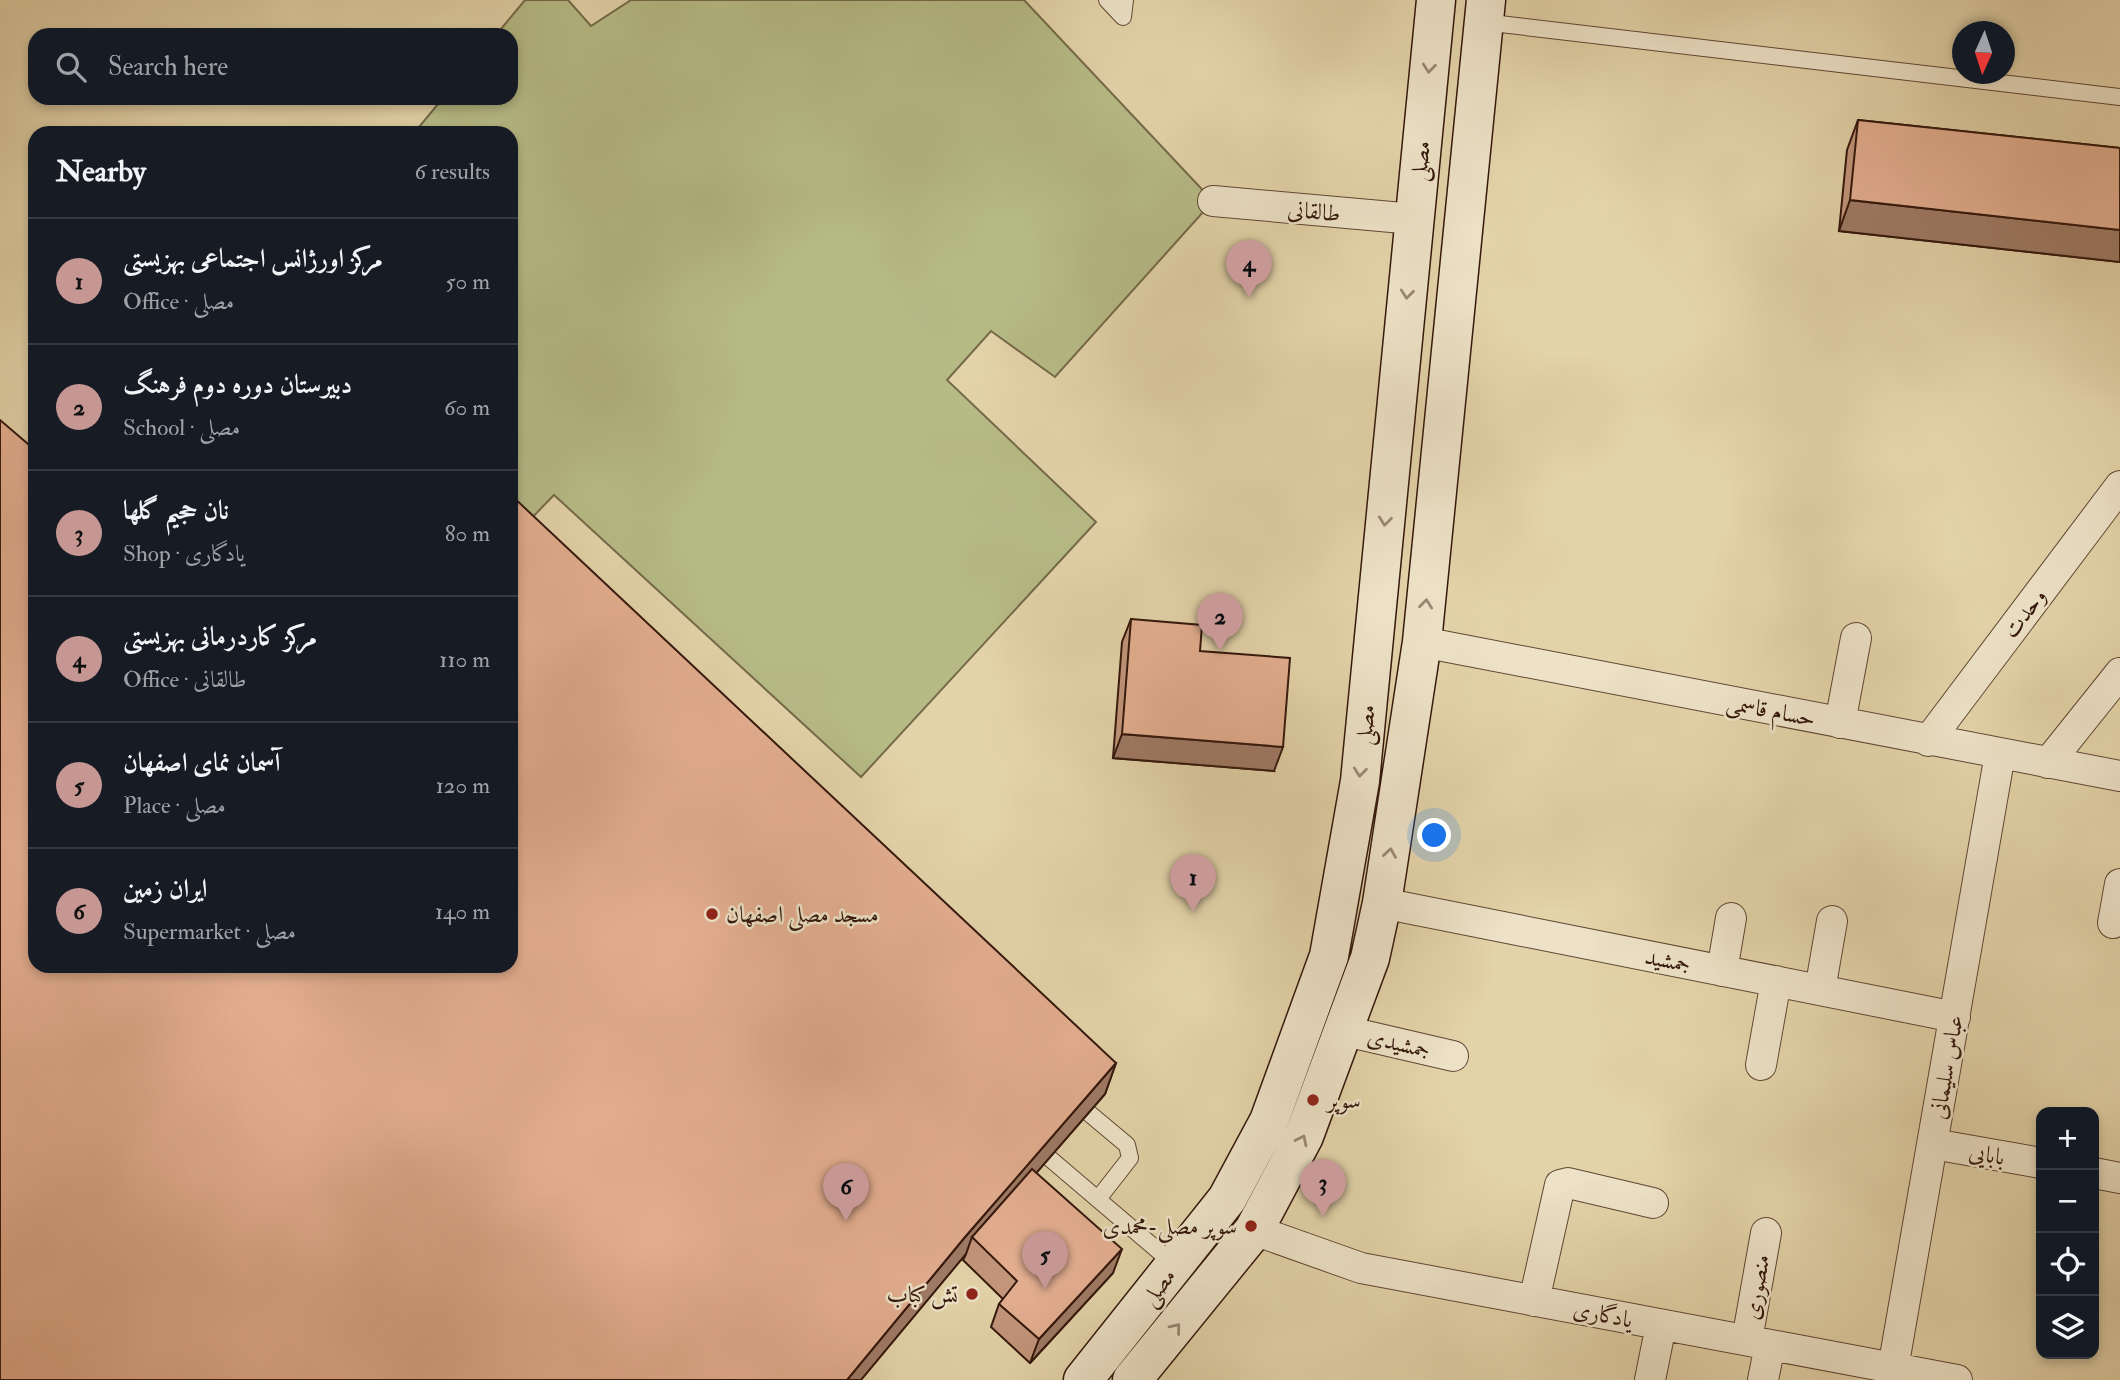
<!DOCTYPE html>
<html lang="en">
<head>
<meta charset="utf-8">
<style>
	:root { --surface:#171b24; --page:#242831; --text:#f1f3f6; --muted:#9ea1a6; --line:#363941; --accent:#c59692 }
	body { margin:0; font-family:"IM FELL Double Pica",Amiri,serif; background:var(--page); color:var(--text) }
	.controls { position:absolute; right:21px; bottom:21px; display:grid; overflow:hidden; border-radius:14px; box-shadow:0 4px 10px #0003 }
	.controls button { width:63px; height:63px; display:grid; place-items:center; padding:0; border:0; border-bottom:2px solid var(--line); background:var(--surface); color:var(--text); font:35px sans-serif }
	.compass { position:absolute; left:1952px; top:21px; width:63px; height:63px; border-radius:50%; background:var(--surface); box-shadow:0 4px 10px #0003; rotate:183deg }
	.you { position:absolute; left:1435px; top:836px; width:24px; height:24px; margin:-18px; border:5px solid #fff; border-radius:50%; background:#1a73e8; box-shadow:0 0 0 10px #1a73e833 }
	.badge { display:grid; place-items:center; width:46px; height:46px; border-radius:50%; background:var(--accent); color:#111; font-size:23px; font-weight:700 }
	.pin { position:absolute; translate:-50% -58px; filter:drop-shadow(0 2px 4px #0008) }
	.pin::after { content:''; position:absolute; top:37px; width:24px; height:21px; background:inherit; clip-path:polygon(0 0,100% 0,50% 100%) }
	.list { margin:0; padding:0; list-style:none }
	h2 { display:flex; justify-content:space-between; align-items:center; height:91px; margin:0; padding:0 28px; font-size:30px }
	h2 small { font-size:23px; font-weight:400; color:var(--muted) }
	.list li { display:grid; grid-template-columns:46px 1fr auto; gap:21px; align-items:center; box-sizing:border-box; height:126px; padding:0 28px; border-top:2px solid var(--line) }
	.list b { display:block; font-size:26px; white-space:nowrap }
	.list p { margin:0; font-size:23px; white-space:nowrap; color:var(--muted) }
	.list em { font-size:23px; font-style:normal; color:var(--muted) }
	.icon { flex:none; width:38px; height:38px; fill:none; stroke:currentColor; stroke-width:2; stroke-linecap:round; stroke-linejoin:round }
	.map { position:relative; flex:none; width:2120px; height:1380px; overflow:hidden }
	.search { position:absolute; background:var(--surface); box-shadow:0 4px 10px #0003; left:28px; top:28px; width:490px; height:77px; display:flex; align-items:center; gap:18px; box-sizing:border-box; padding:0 24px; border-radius:21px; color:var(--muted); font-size:26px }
	.panel { position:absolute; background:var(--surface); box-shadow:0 4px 10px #0003; left:28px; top:126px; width:490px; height:847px; border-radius:21px }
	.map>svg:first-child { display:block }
	.green { fill:#b6bb86; stroke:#756949; stroke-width:2 }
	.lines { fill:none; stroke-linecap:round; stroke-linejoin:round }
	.lane-casing { stroke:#604633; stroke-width:18 }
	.street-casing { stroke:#604633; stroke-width:32 }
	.secondary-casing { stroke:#34170c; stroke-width:41 }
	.lane { stroke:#ede2c7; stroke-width:16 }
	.street { stroke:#ede2c7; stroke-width:30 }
	.secondary { stroke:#ede2c7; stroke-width:38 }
	.wall { fill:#c3967c; stroke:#34170c; stroke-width:2 }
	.shaded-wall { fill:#9f7a65; stroke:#34170c; stroke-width:2 }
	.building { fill:#e3ae90; stroke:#34170c; stroke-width:2 }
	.oneway { stroke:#9a8773 }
	.poi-dot { fill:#8f2418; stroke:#ede2c7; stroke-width:2.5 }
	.labels { text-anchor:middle; stroke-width:5; stroke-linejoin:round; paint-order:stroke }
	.street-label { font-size:23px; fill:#34170c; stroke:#ede2c7 }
	.poi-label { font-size:23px; fill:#34170c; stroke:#ede2c7; text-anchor:start }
</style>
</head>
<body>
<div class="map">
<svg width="2120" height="1380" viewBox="0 0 2120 1380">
	<rect width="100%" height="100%" fill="#e3d3a9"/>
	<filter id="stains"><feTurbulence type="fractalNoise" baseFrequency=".00286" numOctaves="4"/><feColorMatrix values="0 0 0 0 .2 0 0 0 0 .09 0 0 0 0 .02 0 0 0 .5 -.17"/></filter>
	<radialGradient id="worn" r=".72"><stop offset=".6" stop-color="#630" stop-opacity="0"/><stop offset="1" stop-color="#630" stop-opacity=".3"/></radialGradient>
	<path class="green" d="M 525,0 L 568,0 L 591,26 L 631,0 L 1024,0 L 1213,201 L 1055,377 L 991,331 L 947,380 L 1096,522 L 861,777 L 554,495 L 523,527 L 511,515 L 511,133 L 414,133 L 443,98 L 511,98 L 511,35 L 496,35 Z"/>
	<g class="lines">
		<defs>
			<path id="lane" d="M 1107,0 L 1123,17 L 1125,0
				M 1483,22 L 2120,97
				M 1072,1099 L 1127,1145 L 1130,1158 L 1098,1199
				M 1034,1145 L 1175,1265"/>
			<path id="street" d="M 1213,201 L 1414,219
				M 1422,642 L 2120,776
				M 1840,723 L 1856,638
				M 1928,741 L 2120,486
				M 2048,763 L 2120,673
				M 1382,903 L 1955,1017
				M 2113,923 L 2120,884
				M 1722,971 L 1731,918
				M 1820,990 L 1832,921
				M 1345,1031 L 1453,1056
				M 1761,1065 L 1776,981
				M 1933,1144 L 2041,1163
				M 2094,1173 L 2120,1178
				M 1254,1230 L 1361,1268 L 1957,1380
				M 1534,1301 L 1560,1185 L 1568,1183 L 1653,1203
				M 1747,1340 L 1766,1233
				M 1650,1380 L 1661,1325
				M 1763,1380 L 1770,1345
				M 1891,1380 L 2000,754"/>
			<path id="secondary" d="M 1083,1380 L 1227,1199 L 1269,1121 L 1329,956 L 1360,781 L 1436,0
				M 1132,1380 L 1254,1230 L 1304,1136 L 1370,958 L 1382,903 L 1422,642 L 1486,0"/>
		</defs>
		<use href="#lane" class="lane-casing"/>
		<use href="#street" class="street-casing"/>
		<use href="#secondary" class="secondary-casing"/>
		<use href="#lane" class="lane"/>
		<use href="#street" class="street"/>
		<use href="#secondary" class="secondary"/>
	</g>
	<path class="wall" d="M 1858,120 L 2120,148 L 2120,262 L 1839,231 L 1847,150 Z
		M 1131,619 L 1200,651 L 1274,771 L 1113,758 L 1122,642 Z
		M 35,966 L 1116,1063 L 1105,1094 L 1036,1173 L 1113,1273 L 1030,1363 L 991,1327 L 999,1304 L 1003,1299 L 963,1260 L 966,1254 L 954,1267 Z"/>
	<path class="shaded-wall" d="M 1850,200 L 2120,230 L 2120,262 L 1839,231 Z
		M 1122,734 L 1283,747 L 1274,771 L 1113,758 Z
		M 1116,1063 L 1105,1094 L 977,1241 L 972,1237 L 966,1254 L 861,1380 L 847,1380 L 965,1237 Z
		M 1122,1249 L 1113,1273 L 1030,1363 L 1039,1339 Z"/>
	<path class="building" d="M 1858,120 L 2120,148 L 2120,230 L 1850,200 Z
		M 0,420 L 35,450 L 35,966 L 511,966 L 511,495 L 1116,1063 L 965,1237 L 847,1380 L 0,1380 Z
		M 1131,619 L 1202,625 L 1200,651 L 1290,658 L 1283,747 L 1122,734 Z
		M 1032,1169 L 1122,1249 L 1039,1339 L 999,1304 L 1017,1281 L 972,1237 Z"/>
	<defs><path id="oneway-chevron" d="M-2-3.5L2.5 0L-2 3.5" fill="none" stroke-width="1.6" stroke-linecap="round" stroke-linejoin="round" transform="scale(1.75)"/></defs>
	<g class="oneway">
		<use href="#oneway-chevron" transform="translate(1429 68) rotate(96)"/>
		<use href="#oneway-chevron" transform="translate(1407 294) rotate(96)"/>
		<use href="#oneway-chevron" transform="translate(1385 521) rotate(96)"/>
		<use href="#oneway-chevron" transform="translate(1426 604) rotate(-84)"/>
		<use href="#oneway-chevron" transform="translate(1360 772) rotate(96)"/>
		<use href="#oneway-chevron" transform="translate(1390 853) rotate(-81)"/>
		<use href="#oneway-chevron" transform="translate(1302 1140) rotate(-64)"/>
		<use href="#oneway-chevron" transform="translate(1176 1328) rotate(-51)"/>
	</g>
	<g class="poi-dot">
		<circle cx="712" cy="914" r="7"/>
		<circle cx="1313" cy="1100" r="7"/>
		<circle cx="1251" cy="1226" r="7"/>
		<circle cx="972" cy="1294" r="7"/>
	</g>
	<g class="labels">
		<g class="street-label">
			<text transform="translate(1420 161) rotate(-84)" y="8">مصلی</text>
			<text transform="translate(1314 211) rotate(5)" y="8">طالقانی</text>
			<text transform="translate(2024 613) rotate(-53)" y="8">وحدت</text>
			<text transform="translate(1771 710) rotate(11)" y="8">حسام قاسمی</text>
			<text transform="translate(1365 725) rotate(-85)" y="8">مصلی</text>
			<text transform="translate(1668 960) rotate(11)" y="8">جمشید</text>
			<text transform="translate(1399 1043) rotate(13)" y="8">جمشیدی</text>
			<text transform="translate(1946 1067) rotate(-80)" y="8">عباس سلیمانی</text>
			<text transform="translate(1987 1154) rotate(10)" y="8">بابایی</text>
			<text transform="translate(1158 1287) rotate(-53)" y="8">مصلی</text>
			<text transform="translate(1756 1287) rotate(-80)" y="8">منصوری</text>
			<text transform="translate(1603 1314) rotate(11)" y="8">یادگاری</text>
		</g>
		<g class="poi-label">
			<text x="726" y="922">مسجد مصلی اصفهان</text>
			<text x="1327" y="1108">سوپر</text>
			<text x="1237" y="1234" text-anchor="end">سوپر مصلی-محمدی</text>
			<text x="958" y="1302" text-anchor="end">تش کباب</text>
		</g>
	</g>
	<rect width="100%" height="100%" filter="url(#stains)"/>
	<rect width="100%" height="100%" fill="url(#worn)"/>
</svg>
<div class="controls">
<button>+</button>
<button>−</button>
<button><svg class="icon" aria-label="locate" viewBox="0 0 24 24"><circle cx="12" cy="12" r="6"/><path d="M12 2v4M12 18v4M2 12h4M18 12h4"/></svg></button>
<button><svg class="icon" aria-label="layers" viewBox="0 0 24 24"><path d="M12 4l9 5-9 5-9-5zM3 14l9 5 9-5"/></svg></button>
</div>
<svg class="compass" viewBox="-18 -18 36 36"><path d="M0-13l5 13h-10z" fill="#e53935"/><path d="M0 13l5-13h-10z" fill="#9ea1a6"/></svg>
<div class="you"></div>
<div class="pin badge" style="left:1193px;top:912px">1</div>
<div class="pin badge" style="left:1220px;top:651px">2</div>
<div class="pin badge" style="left:1323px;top:1217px">3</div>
<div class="pin badge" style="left:1249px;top:298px">4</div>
<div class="pin badge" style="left:1045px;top:1289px">5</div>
<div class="pin badge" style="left:846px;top:1221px">6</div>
<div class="search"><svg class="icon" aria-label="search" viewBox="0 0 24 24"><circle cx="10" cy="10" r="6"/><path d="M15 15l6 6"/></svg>Search here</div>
<section class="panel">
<h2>Nearby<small>6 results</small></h2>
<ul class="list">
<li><span class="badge">1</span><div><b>مرکز اورژانس اجتماعی بهزیستی</b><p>Office · مصلی</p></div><em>50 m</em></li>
<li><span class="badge">2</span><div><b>دبیرستان دوره دوم فرهنگ</b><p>School · مصلی</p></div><em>60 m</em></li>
<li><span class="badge">3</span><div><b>نان حجیم گلها</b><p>Shop · یادگاری</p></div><em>80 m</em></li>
<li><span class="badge">4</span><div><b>مرکز کاردرمانی بهزیستی</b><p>Office · طالقانی</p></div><em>110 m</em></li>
<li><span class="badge">5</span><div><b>آسمان نمای اصفهان</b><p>Place · مصلی</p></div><em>120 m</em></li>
<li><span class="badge">6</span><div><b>ایران زمین</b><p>Supermarket · مصلی</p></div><em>140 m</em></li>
</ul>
</section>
</div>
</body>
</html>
